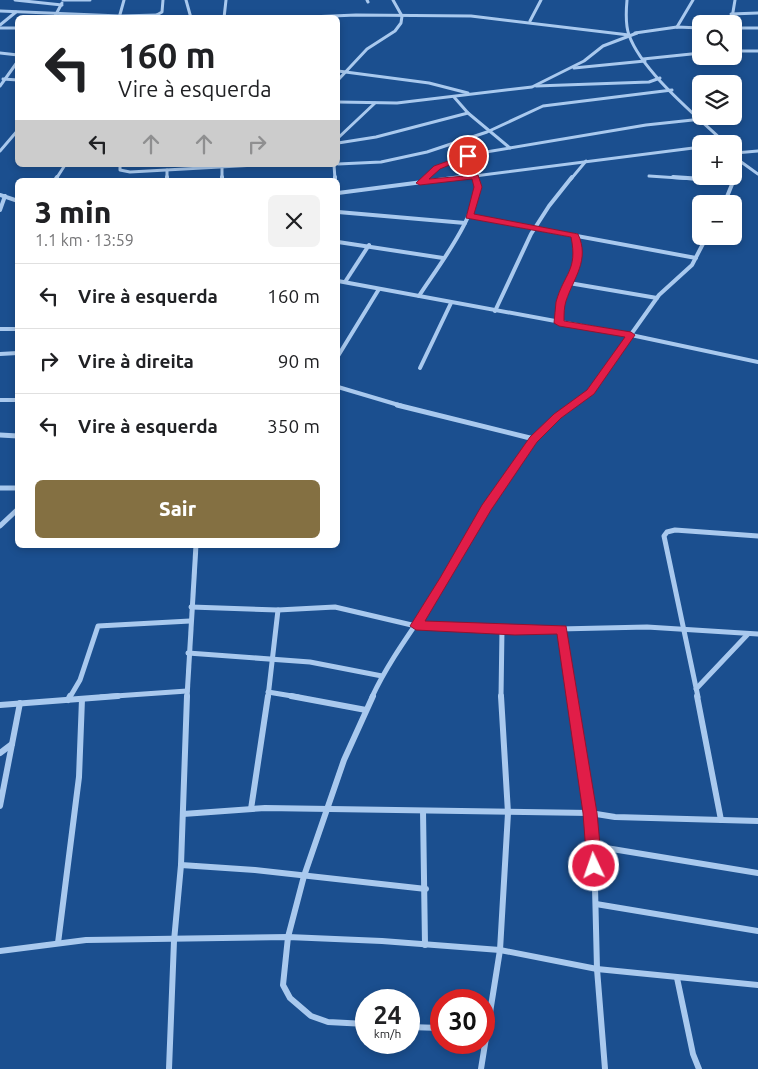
<!DOCTYPE html>
<html lang="pt">
<head>
<meta charset="utf-8">
<style>
  body { margin:0; font-family:Ubuntu,sans-serif; background:#f2f2f2; color:#202124; height:100vh; display:flex; flex-direction:column; font-size:19px; white-space:nowrap }
  * { box-sizing:border-box; margin:0 }
  p { font-size:16px; color:#757577 }
  .icon { flex:none; width:28px; height:28px; fill:none; stroke:currentColor; stroke-width:2; stroke-linecap:round; stroke-linejoin:round }
  .map { position:relative; flex:1; overflow:hidden }
  .drawer { position:absolute; left:15px; top:178px; width:325px; height:370px; display:flex; flex-direction:column; background:#fff; border-radius:8px; box-shadow:0 2px 8px #0003 }
  .drawer>* { flex:none }
  .banner { position:absolute; left:15px; top:15px; width:325px; height:152px; border-radius:8px; box-shadow:0 2px 8px #0003; background:#fff; color:#202124; overflow:hidden }
  .buttons { position:absolute; left:692px; top:15px; display:grid; gap:10px }
  .buttons a { display:grid; place-items:center; width:50px; height:50px; border-radius:8px; background:#fff; box-shadow:0 2px 8px #0003; font-size:25px }
  .speed { position:absolute; left:355px; top:989px; display:flex; gap:10px; font-size:25px; font-weight:700; text-align:center }
  .speed>* { display:grid; place-content:center; width:65px; height:65px; border-radius:50%; background:#fff; box-shadow:0 2px 8px #0003; line-height:1 }
  .speed small { font-size:12px; font-weight:400 }
  .speed .limit { border:8px solid #d22; background:#fff; color:#111 }
  .pin { position:absolute; display:grid; place-items:center; width:42px; height:42px; color:#fff; margin:-21px; border:2px solid #fff; border-radius:50%; box-shadow:0 1px 5px #0007 }
  .me { position:absolute; width:55px; margin:-28px; rotate:357deg; stroke-linejoin:round; filter:drop-shadow(0 0 4px #0008) }
  .turn { display:flex; align-items:center; gap:18px; height:105px; padding:0 20px; font-size:22px }
  .turn .icon { width:65px; height:65px; stroke-width:2.5 }
  .turn b { display:block; font-size:35px; line-height:42px }
  .lanes { display:flex; align-items:center; height:48px; padding:0 20px; background:#0003; justify-content:center; gap:25px; direction:ltr }
  .lanes .off { opacity:.35 }
  .round { display:grid; place-items:center; flex:none; width:52px; height:52px; border-radius:8px; background:#f2f2f2 }
  .summary { display:flex; align-items:center; justify-content:space-between; height:85px; padding:0 20px }
  h1 { font-size:30px; font-weight:800; line-height:38px }
  .button { display:flex; gap:10px; margin-top:auto; padding:10px 20px }
  .button a { flex:1; height:58px; border-radius:8px; background:#847042; color:#fff; font-size:20px; font-weight:800; line-height:58px; text-align:center }
  ul { padding:0; list-style:none }
  li { display:flex; align-items:center; gap:15px; height:65px; padding:0 20px; border-top:1px solid #e0e0e0 }
  li div { flex:1 }
  li b { display:block; font-size:19px }
  li em { font-style:normal }
  .map>svg:first-child { display:block }
  .lines { fill:none; stroke-linecap:round; stroke-linejoin:round }
  .minor-far3 { stroke:#a9c9ee; stroke-width:3 }
  .minor-far2 { stroke:#a9c9ee; stroke-width:4 }
  .minor-far1 { stroke:#a9c9ee; stroke-width:5 }
  .minor { stroke:#a9c9ee; stroke-width:6 }
  .route { fill:#e11d48; stroke:#92132f }
</style>
</head>
<body>
<div class="map">
<svg width="758" height="1069" viewBox="0 0 758 1069">
  <rect width="100%" height="100%" fill="#1b4f8f"/>
  <g class="lines">
    <g class="minor-far3">
      <path d="M15 0 62 5"/>
      <path d="M63 0H90"/>
      <path d="M186 0 191 18"/>
      <path d="M367 0 368 2"/>
      <path d="M627 0C626 11 625 24 629 35 642 72 697 116 726 144"/>
      <path d="M0 11 120 16 158 15"/>
      <path d="M731 14 758 13"/>
      <path d="M155 16 162 12 163 0"/>
      <path d="M54 18 62 3"/>
      <path d="M119 18 124 0"/>
      <path d="M224 18 226 0"/>
      <path d="M286 18 356 15 471 16 629 35"/>
      <path d="M530 21 541 0"/>
      <path d="M731 24 735 0"/>
      <path d="M0 25 16 12"/>
      <path d="M677 27 693 0"/>
      <path d="M0 28H18"/>
      <path d="M734 28H758"/>
      <path d="M635 33 677 27 701 28"/>
      <path d="M734 51H758"/>
      <path d="M0 53 18 55"/>
      <path d="M643 59 701 53"/>
      <path d="M574 68 645 61"/>
      <path d="M338 71 429 83 468 93"/>
      <path d="M3 79 18 80"/>
      <path d="M338 80 367 49 395 31 401 23 402 16 393 0"/>
      <path d="M0 86 18 61"/>
      <path d="M536 86 649 82 660 78"/>
      <path d="M454 97 468 113 510 148"/>
      <path d="M338 102 397 103 532 87 584 61 603 46 637 33"/>
      <path d="M338 138 375 103"/>
      <path d="M338 143 376 137 468 113"/>
      <path d="M0 151 18 130"/>
      <path d="M734 152 737 164 734 179"/>
      <path d="M735 153 758 151"/>
      <path d="M737 159 758 174"/>
      <path d="M338 164 381 162 427 152 487 132 543 106 672 90"/>
      <path d="M120 165V170L130 172 256 165"/>
      <path d="M222 165V179"/>
      <path d="M334 165 335 179"/>
      <path d="M167 170V179"/>
      <path d="M475 176 476 179"/>
      <path d="M649 176 694 179"/>
      <path d="M56 179 65 165"/>
      <path d="M425 179 437 167 480 153 646 125 702 119"/>
      <path d="M451 179 701 147"/>
      <path d="M571 179 586 161"/>
    </g>
    <g class="minor-far2">
      <path d="M167 177V180"/>
      <path d="M222 177V180"/>
      <path d="M335 177V180"/>
      <path d="M673 177 732 181"/>
      <path d="M55 180 57 177"/>
      <path d="M421 182 426 177"/>
      <path d="M338 193 461 177"/>
      <path d="M0 195 18 201"/>
      <path d="M724 204 735 177"/>
      <path d="M0 210 5 196"/>
      <path d="M338 212 465 223"/>
      <path d="M469 216 696 258"/>
      <path d="M338 242 443 258"/>
      <path d="M338 281 631 335 758 362"/>
      <path d="M345 282 369 245"/>
      <path d="M569 283 657 298"/>
      <path d="M419 296C436 269 484 209 475 177"/>
      <path d="M495 311 531 234 549 206 572 177"/>
      <path d="M559 323 562 304 578 263 575 235"/>
      <path d="M0 329H18"/>
      <path d="M0 354 18 353"/>
      <path d="M338 356 379 289"/>
      <path d="M420 368 451 303"/>
      <path d="M338 387 402 406"/>
      <path d="M0 400H18"/>
      <path d="M571 406 590 392 659 295 692 265 707 236"/>
    </g>
    <g class="minor-far1">
      <path d="M397 405 534 439"/>
      <path d="M0 435 18 436"/>
      <path d="M0 488H18"/>
      <path d="M0 526 18 509"/>
      <path d="M191 607 278 610 335 607 416 626 515 630 647 627 758 634"/>
      <path d="M562 629 572 697"/>
      <path d="M188 653 310 662 382 676"/>
      <path d="M696 689 748 634"/>
      <path d="M268 692 298 697"/>
      <path d="M70 697 80 680 98 626 190 621"/>
      <path d="M101 697 187 691"/>
      <path d="M187 697 196 545"/>
      <path d="M268 697 278 610"/>
      <path d="M372 697C391 656 420 620 444 582 483 520 512 450 573 405"/>
      <path d="M501 697 502 629"/>
      <path d="M698 697 664 536 667 532 675 530 758 536"/>
    </g>
    <g class="minor">
      <path d="M291 696 366 710"/>
      <path d="M572 696 594 846 597 969 605 1069"/>
      <path d="M697 696 721 820"/>
      <path d="M68 700 70 696"/>
      <path d="M0 705 118 696"/>
      <path d="M0 753 12 744"/>
      <path d="M0 806 20 703"/>
      <path d="M251 809 268 696"/>
      <path d="M423 811 425 945"/>
      <path d="M183 814 265 808 590 813 615 817 758 821"/>
      <path d="M594 846 758 873"/>
      <path d="M181 865 255 870 426 889"/>
      <path d="M596 904 758 931"/>
      <path d="M58 943 79 777 82 699"/>
      <path d="M0 951 86 940 288 937 382 941 500 950 597 969 758 985"/>
      <path d="M677 978 693 1054 699 1069"/>
      <path d="M366 1024 328 1022 311 1016 290 998 283 985 288 937 304 876 344 760 373 696"/>
      <path d="M409 1027 441 1028"/>
      <path d="M169 1069 174 941 181 865 187 696"/>
      <path d="M481 1069 500 950 508 813 501 696"/>
    </g>
  </g>
  <path class="route" d="M465 155 471 156 440 169 429 179 478 175 482 187 474 214 578 234C590 260 574 277 566 301 564 307 564 314 564 321L631 332 635 335 594 394 561 418 537 442 491 510 425 621 566 626 597 813 602 866 600 870 594 872 589 870 587 866 583 813 557 634 515 635 416 630 410 626 440 578 482 505 530 437 554 414 587 390 625 337 559 326 554 323C555 316 555 309 556 302 564 273 578 271 571 237L466 218 474 187 472 179 420 185 416 183 434 166Z"/>
</svg>
<div class="buttons">
<a><svg class="icon" aria-label="search" viewBox="0 0 24 24"><circle cx="10" cy="10" r="6"/><path d="M15 15l6 6"/></svg></a>
<a><svg class="icon" aria-label="layers" viewBox="0 0 24 24"><path d="M12 4l9 5-9 5-9-5zM3 14l9 5 9-5"/></svg></a>
<a>+</a>
<a>−</a>
</div>
<div class="speed"><div>24<small>km/h</small></div><div class="limit">30</div></div>
<div class="pin" style="left:468px;top:156px;background:#d93025"><svg class="icon" aria-label="arrive" viewBox="0 0 24 24"><path d="M6 21V4h12l-3 4 3 4H6"/></svg></div>
<svg class="me" style="left:594px;top:866px" viewBox="-20 -20 40 40"><circle r="17" fill="#e11d48" stroke="#fff" stroke-width="3"/><path d="M0-11L8 9 0 5-8 9z" fill="#fff"/></svg>
<div class="banner">
<div class="turn"><svg class="icon" aria-label="left" viewBox="0 0 24 24"><path d="M17 20v-9H6M10 6l-5 5 5 5"/></svg><div><b>160 m</b>Vire à esquerda</div></div>
<div class="lanes"><svg class="icon" aria-label="left" viewBox="0 0 24 24"><path d="M17 20v-9H6M10 6l-5 5 5 5"/></svg><svg class="icon off" aria-label="ahead" viewBox="0 0 24 24"><path d="M12 20V5M6 11l6-6 6 6"/></svg><svg class="icon off" aria-label="ahead" viewBox="0 0 24 24"><path d="M12 20V5M6 11l6-6 6 6"/></svg><svg class="icon off" aria-label="right" viewBox="0 0 24 24"><path d="M7 20v-9h11M14 6l5 5-5 5"/></svg></div>
</div>
<section class="drawer">
<div class="summary"><div><h1>3 min</h1><p>1.1 km · 13:59</p></div><a class="round"><svg class="icon" aria-label="close" viewBox="0 0 24 24"><path d="M6 6l12 12M18 6L6 18"/></svg></a></div>
<ul>
<li><svg class="icon" aria-label="left" viewBox="0 0 24 24"><path d="M17 20v-9H6M10 6l-5 5 5 5"/></svg><div><b>Vire à esquerda</b></div><em>160 m</em></li>
<li><svg class="icon" aria-label="right" viewBox="0 0 24 24"><path d="M7 20v-9h11M14 6l5 5-5 5"/></svg><div><b>Vire à direita</b></div><em>90 m</em></li>
<li><svg class="icon" aria-label="left" viewBox="0 0 24 24"><path d="M17 20v-9H6M10 6l-5 5 5 5"/></svg><div><b>Vire à esquerda</b></div><em>350 m</em></li>
</ul>
<div class="button"><a>Sair</a></div>
</section>
</div>
</body>
</html>
